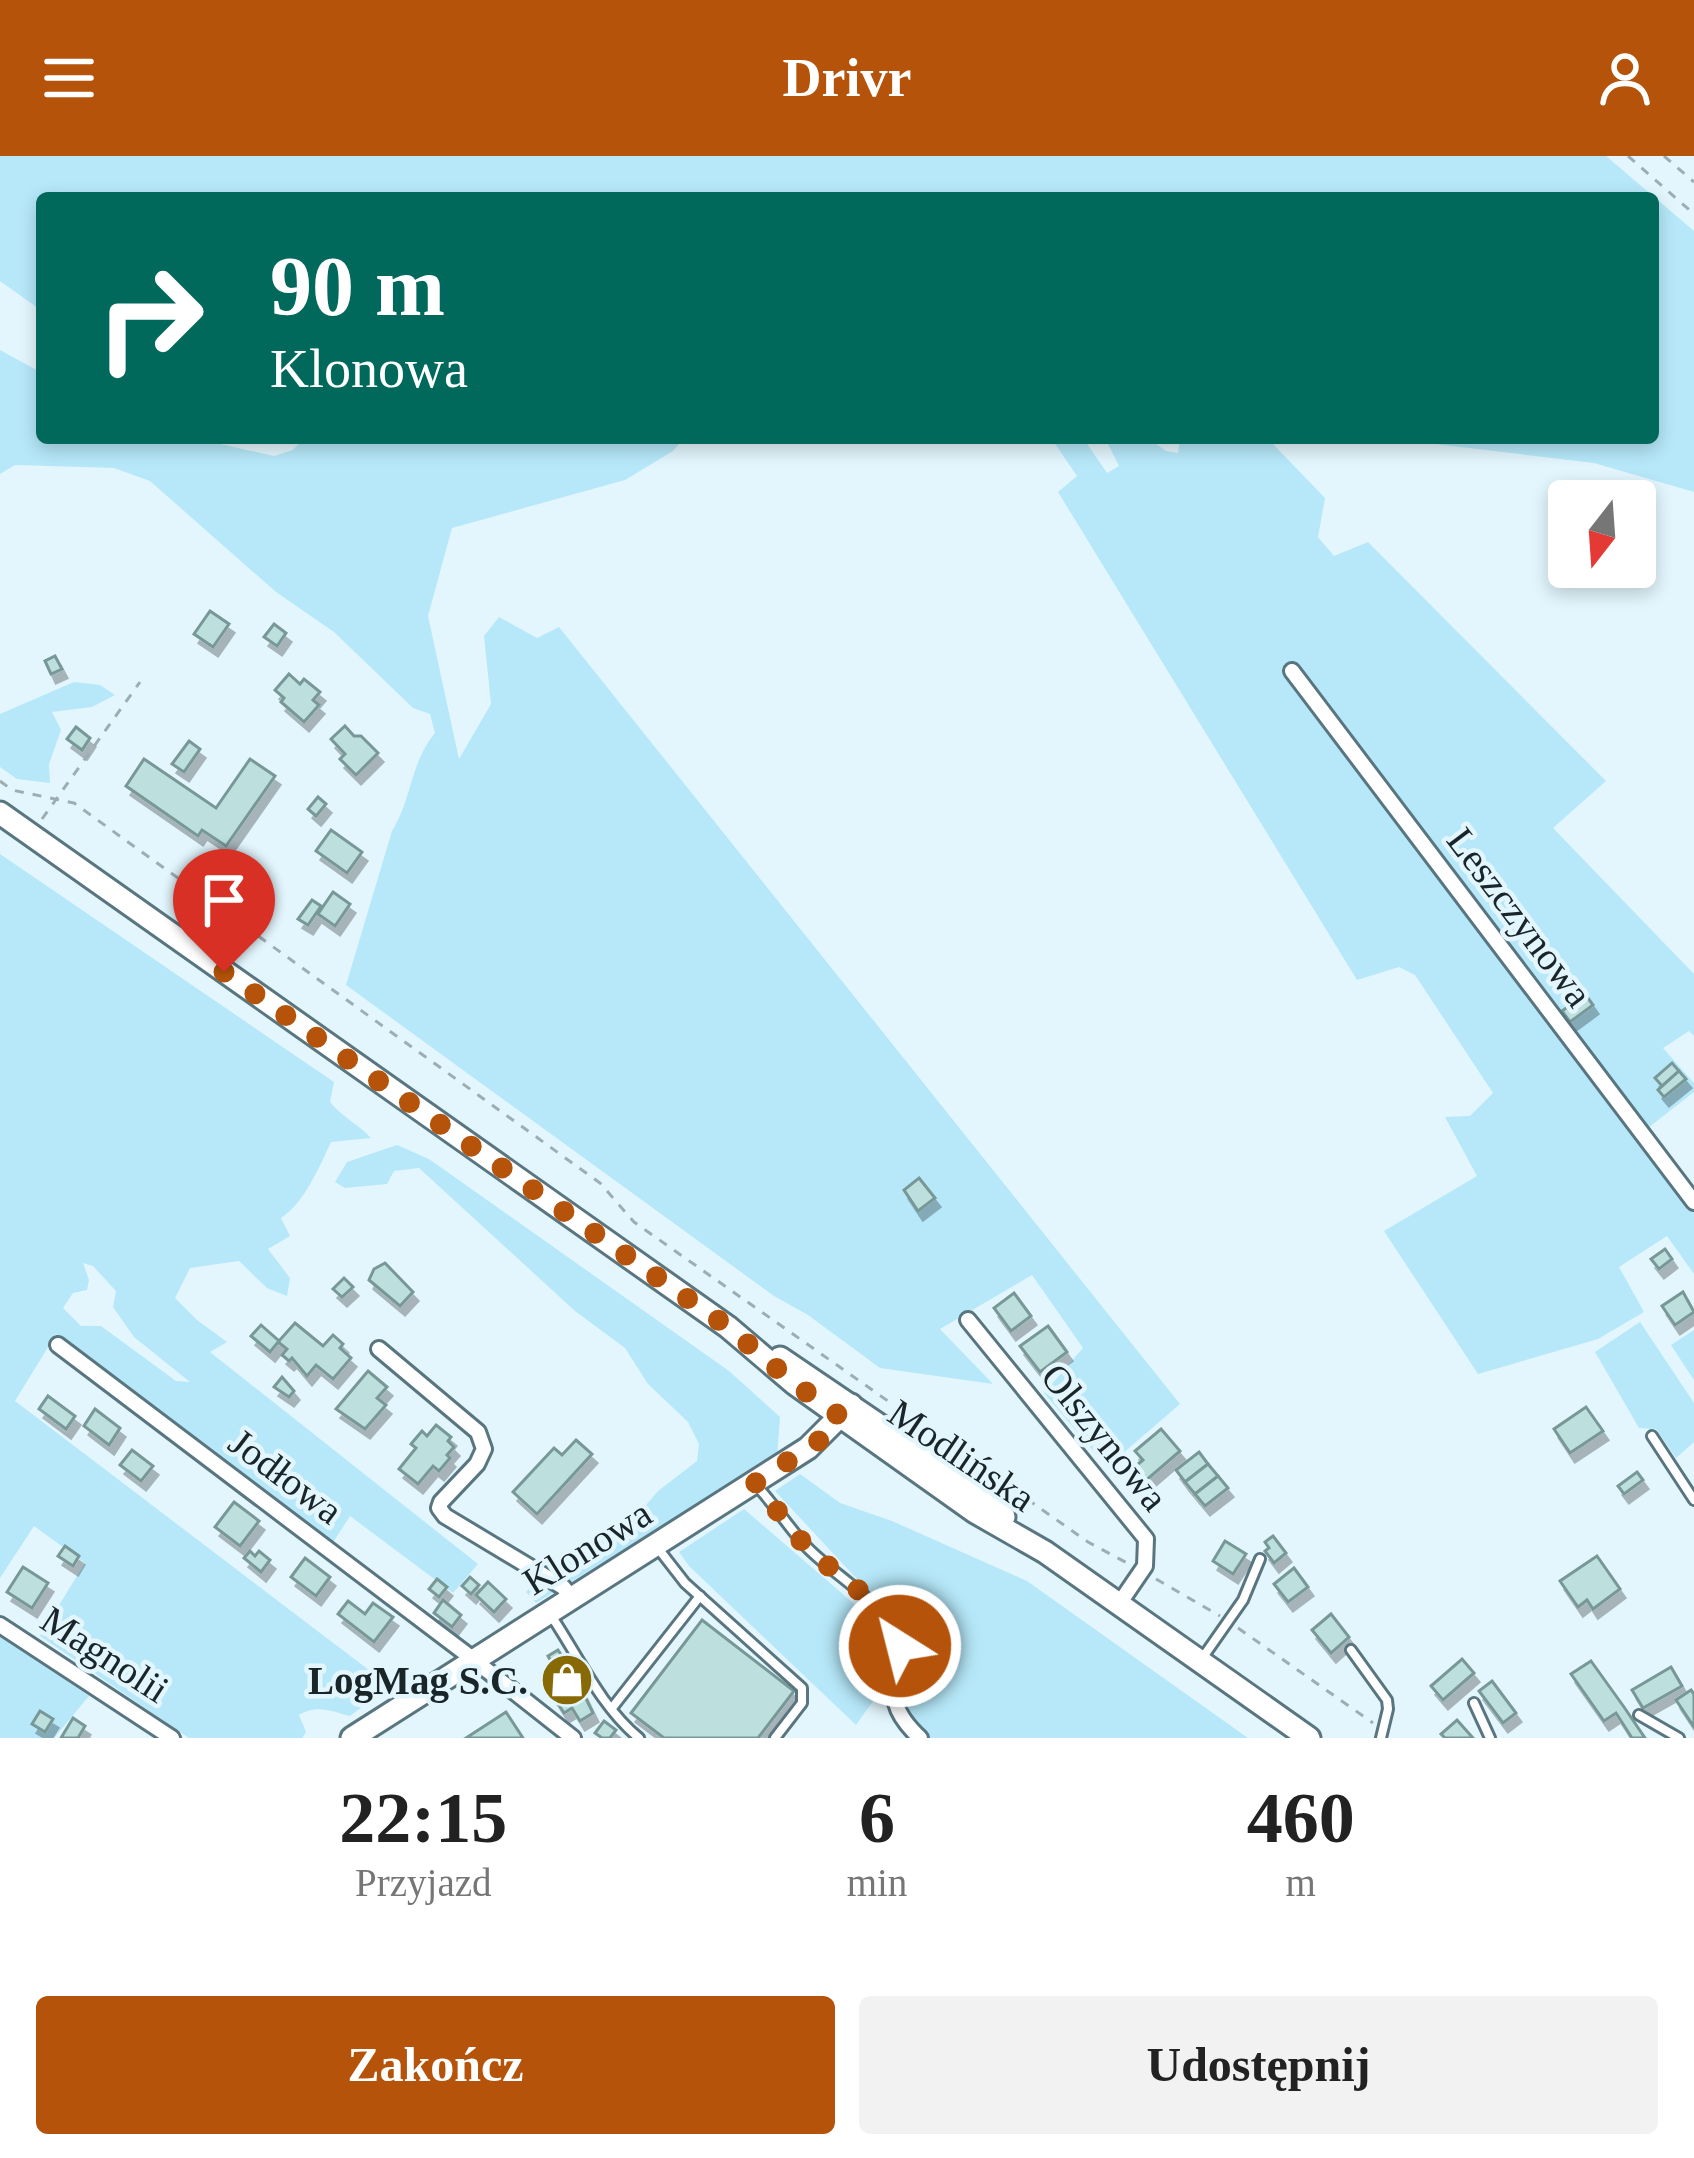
<!DOCTYPE html>
<html lang="pl">
<head>
<meta charset="utf-8">
<style>
  body { margin:0; font-family:"Times New Roman",serif; background:#f2f2f2; color:#222; height:100vh; display:flex; flex-direction:column; font-size:45px; white-space:nowrap }
  * { box-sizing:border-box; margin:0 }
  p { font-size:39px; color:#767676 }
  .icon { flex:none; width:66px; height:66px; fill:none; stroke:currentColor; stroke-width:2; stroke-linecap:round; stroke-linejoin:round }
  .map { position:relative; height:1582px; overflow:hidden }
  .sheet { display:flex; flex-direction:column; background:#fff; flex:1 }
  .sheet>* { flex:none }
  .hud { position:absolute; left:36px; top:36px; width:1623px; height:252px; border-radius:12px; box-shadow:0 6px 18px #0003; background:#00695c; color:#fff; overflow:hidden }
  .needle { width:78px; rotate:197deg }
  .controls { position:absolute; left:1548px; top:324px; display:grid; gap:24px }
  .controls a { display:grid; place-items:center; width:108px; height:108px; border-radius:12px; background:#fff; box-shadow:0 6px 18px #0003; font-size:60px }
  .pin { position:absolute; display:grid; place-items:center; width:102px; height:102px; color:#fff; margin:-123px -51px; border-radius:50% 50% 50% 0; rotate:-45deg; box-shadow:0 0 12px #0007 }
  .pin .icon { rotate:45deg }
  .me { position:absolute; width:132px; margin:-66px; rotate:324deg; stroke-linejoin:round; filter:drop-shadow(0 0 9px #0008) }
  .turn { display:flex; align-items:center; gap:42px; height:252px; padding:0 36px; font-size:54px }
  .turn .icon { width:156px; height:156px; stroke-width:2.5 }
  .turn b { display:block; font-size:84px; line-height:102px }
  .eta { display:flex; justify-content:space-evenly; align-items:center; height:204px; text-align:center }
  .eta b { font-size:72px; font-weight:800; line-height:84px }
  .primary-button { display:flex; gap:24px; margin-top:auto; padding:24px 36px }
  .primary-button a { flex:1; height:138px; border-radius:12px; background:#b45309; color:#fff; font-size:48px; font-weight:800; line-height:138px; text-align:center }
  .primary-button a+a { background:#f2f2f2; color:#222 }
  header { display:flex; justify-content:space-between; align-items:center; height:156px; padding:0 36px; background:#b45309; color:#fff; font-size:54px; font-weight:800 }
  .map>svg:first-child { display:block }
  .green { fill:#b6e8f9; fill-rule:evenodd }
  .building { fill:#bde0df; stroke:#779897; stroke-width:3; filter:url(#shadow) }
  .lines { fill:none; stroke-linecap:round; stroke-linejoin:round }
  .lane-casing { stroke:#597680; stroke-width:14 }
  .street-casing { stroke:#597680; stroke-width:20 }
  .secondary-casing { stroke:#597680; stroke-width:27 }
  .path { stroke:#9dadb3; stroke-width:3; stroke-dasharray:9 9; stroke-linecap:butt }
  .lane { stroke:#fff; stroke-width:8 }
  .street { stroke:#fff; stroke-width:14 }
  .secondary { stroke:#fff; stroke-width:21 }
  .route { stroke:#b45309; stroke-width:21; stroke-dasharray:0 37.8 }
  .labels { text-anchor:middle; dominant-baseline:central; stroke-width:9; stroke-linejoin:round; paint-order:stroke }
  .street-label { font-size:39px; fill:#192529; stroke:#e3f6fd }
  .poi-label { font-size:39px; font-weight:bold; fill:#192529; stroke:#e3f6fd; text-anchor:end }
</style>
</head>
<body>
<header><svg class="icon" aria-label="menu" viewBox="0 0 24 24"><path d="M4 6h16M4 12h16M4 18h16"/></svg>Drivr<svg class="icon" aria-label="person" viewBox="0 0 24 24"><circle cx="12" cy="8" r="4"/><path d="M4 21q1-7 8-7t8 7"/></svg></header>
<div class="map">
<svg width="1694" height="1582" viewBox="0 0 1694 1582">
  <defs>
    <filter id="shadow"><feDropShadow dx="5" dy="9" stdDeviation="0" flood-color="#0004"/></filter>
  </defs>
  <rect width="100%" height="100%" fill="#e3f6fd"/>
  <g class="green">
    <path d="M0 0H1606L1694 75V336L1594 307 1385 282H1653V42H42V155L0 125Z"/>
    <path d="M0 194 42 217V282H193L274 300 293 294 304 282H684L673 295 625 324 452 372 428 460 459 603 491 548 484 480 499 461 537 482 559 471 1180 1248 1107 1311 1044 1237 1083 1192 1032 1119 940 1173 993 1228 880 1212 808 1159 774 1140 346 829 392 675C412 643 410 607 435 577L430 558 413 552 334 476 276 436 150 325 114 312 15 309 0 318Z"/>
    <path d="M1051 282H1083L1107 317 1119 310 1105 282H1148L1166 295 1178 297 1180 282H1267L1325 342 1318 381 1334 400 1368 386 1606 625 1553 672 1694 818V880L1689 875 1663 892 1694 927V936L1644 975 1694 1044V1118L1667 1080 1619 1111 1644 1156 1598 1183 1478 1218 1384 1075 1477 1020 1445 961 1470 960 1493 937 1415 819 1399 811 1357 824 1058 336 1077 320Z"/>
    <path d="M74 526 100 529 115 539 92 551 52 556 61 574 49 608 50 627 17 623 0 611V558Z"/>
    <path d="M0 698 334 926 330 946C342 961 358 968 371 982L331 986C319 1012 304 1047 281 1062L290 1080 268 1093 290 1122 287 1140 267 1132 239 1105 190 1112 175 1142 197 1164 227 1186 210 1196 478 1408 453 1437 350 1360 332 1388 56 1178 15 1245 390 1530 350 1560C331 1555 317 1548 299 1559L306 1576 302 1582H189L40 1480 85 1407 34 1370 0 1422ZM83 1107 93 1110 116 1135 113 1151 134 1181 190 1226 176 1225 101 1170H81L63 1152 73 1137 87 1134 89 1124Z"/>
    <path d="M397 989 429 1003 729 1215 780 1261 777 1301 536 1447 526 1436 556 1406 628 1370 658 1335 697 1305 699 1288 688 1266 648 1228 625 1192 575 1155 419 1012 394 1015 387 1028 345 1032 335 1026 347 1006Z"/>
    <path d="M1640 1166 1694 1247V1286L1676 1302 1656 1273 1639 1272 1595 1196Z"/>
    <path d="M1694 1174V1224L1671 1189Z"/>
    <path d="M800 1318 840 1347 892 1365 1027 1425 1248 1582H923L876 1541 856 1569 689 1410 679 1396 744 1353 859 1452 898 1467 775 1335Z"/>
    <path d="M0 1480 89 1540 54 1582H0Z"/>
  </g>
  <g class="building">
    <path d="M210 455 229 468 213 491 194 478Z"/>
    <path d="M274 468 286 477 277 490 264 481Z"/>
    <path d="M55 500 62 513 51 518 45 505Z"/>
    <path d="M289 518 300 528 304 523 320 536 313 544 319 549 304 566 281 546 284 542 275 534Z"/>
    <path d="M345 570 354 580H361L378 597 356 619 340 603 345 598 331 583Z"/>
    <path d="M76 571 90 582 82 594 67 583Z"/>
    <path d="M189 585 200 593 184 616 172 608Z"/>
    <path d="M144 603 216 652 250 603 275 620 226 690 202 674 198 680 126 630Z"/>
    <path d="M318 641 326 648 316 660 308 653Z"/>
    <path d="M331 674 362 696 347 717 316 695Z"/>
    <path d="M333 736 350 748 335 770 318 758Z"/>
    <path d="M312 744 321 750 308 769 298 763Z"/>
    <path d="M1585 838 1593 849 1570 866 1562 855Z"/>
    <path d="M1672 907 1679 915 1662 930 1655 922Z"/>
    <path d="M1679 915 1686 923 1664 941 1658 934Z"/>
    <path d="M919 1022 935 1042 918 1055 904 1034Z"/>
    <path d="M1665 1093 1672 1103 1659 1113 1651 1103Z"/>
    <path d="M385 1107 413 1136 400 1150 369 1124 374 1113Z"/>
    <path d="M344 1122 353 1131 342 1141 333 1133Z"/>
    <path d="M1683 1136 1694 1156 1675 1169 1662 1150Z"/>
    <path d="M1014 1137 1031 1160 1011 1175 994 1152Z"/>
    <path d="M295 1167 323 1190 333 1179 343 1188 340 1192 351 1202 333 1223 316 1209 307 1220 292 1202 289 1205 282 1199 287 1193 278 1186Z"/>
    <path d="M261 1169 279 1185 270 1196 251 1180Z"/>
    <path d="M1048 1170 1067 1196 1040 1216 1020 1190Z"/>
    <path d="M368 1215 387 1231 377 1242 386 1249 365 1273 336 1253Z"/>
    <path d="M282 1221 294 1235 289 1241 274 1231Z"/>
    <path d="M48 1240 75 1260 66 1273 39 1253Z"/>
    <path d="M1586 1251 1603 1275 1570 1297 1554 1273Z"/>
    <path d="M95 1253 120 1272 109 1289 84 1270Z"/>
    <path d="M436 1269 451 1281 448 1285 454 1291 447 1299 450 1302 439 1315 433 1310 418 1328 399 1313 416 1292 411 1288 422 1275 427 1280Z"/>
    <path d="M1161 1273 1180 1295 1143 1327 1131 1314 1143 1304 1135 1295Z"/>
    <path d="M576 1284 592 1298 537 1358 513 1336 554 1292 562 1299Z"/>
    <path d="M132 1294 153 1310 141 1325 120 1309Z"/>
    <path d="M1199 1296 1208 1308 1185 1326 1176 1314Z"/>
    <path d="M1208 1308 1218 1320 1195 1338 1185 1326Z"/>
    <path d="M1637 1316 1643 1324 1624 1338 1618 1330Z"/>
    <path d="M1218 1320 1228 1332 1205 1350 1195 1338Z"/>
    <path d="M234 1346 259 1365 240 1390 215 1371Z"/>
    <path d="M1273 1380 1286 1397 1274 1407 1265 1395 1269 1392 1265 1386Z"/>
    <path d="M1225 1385 1246 1398 1233 1418 1213 1405Z"/>
    <path d="M65 1390 79 1400 73 1410 58 1400Z"/>
    <path d="M250 1395 255 1400 259 1395 270 1404 261 1416 244 1402Z"/>
    <path d="M1597 1400 1620 1433 1593 1453 1587 1444 1578 1451 1560 1425Z"/>
    <path d="M305 1402 330 1421 316 1440 291 1421Z"/>
    <path d="M23 1411 48 1427 32 1452 7 1436Z"/>
    <path d="M1294 1412 1308 1431 1288 1446 1274 1428Z"/>
    <path d="M470 1421 479 1429 471 1438 462 1430Z"/>
    <path d="M437 1423 447 1431 439 1441 429 1433Z"/>
    <path d="M488 1426 506 1443 494 1456 476 1439Z"/>
    <path d="M443 1444 461 1459 452 1471 434 1457Z"/>
    <path d="M348 1445 365 1458 373 1447 393 1461 374 1486 338 1458Z"/>
    <path d="M1331 1458 1349 1481 1331 1497 1312 1474Z"/>
    <path d="M702 1464 794 1535 758 1582H664L631 1557Z"/>
    <path d="M558 1494 566 1506 555 1512 548 1500Z"/>
    <path d="M1462 1503 1474 1517 1443 1544 1431 1530Z"/>
    <path d="M1591 1505 1624 1551 1645 1582H1632L1616 1557 1604 1565 1571 1518Z"/>
    <path d="M1671 1511 1682 1530 1643 1552 1632 1534Z"/>
    <path d="M569 1512 573 1518 570 1520 574 1526 577 1524 593 1557 580 1565 572 1552 564 1557 545 1527Z"/>
    <path d="M1492 1525 1516 1557 1503 1567 1479 1535Z"/>
    <path d="M1691 1534 1694 1538V1571L1676 1544Z"/>
    <path d="M40 1555 53 1563 45 1576 32 1568Z"/>
    <path d="M506 1556 523 1582H466Z"/>
    <path d="M73 1562 85 1570 78 1582H61Z"/>
    <path d="M1457 1564 1473 1582H1445L1441 1578Z"/>
    <path d="M604 1565 616 1574 610 1582H602L595 1577Z"/>
  </g>
  <g class="lines">
    <g class="lane-casing">
      <g id="lane">
        <path d="M1652 1280 1694 1344"/>
        <path d="M756 1329C773 1347 787 1369 804 1388 830 1418 893 1450 900 1490"/>
        <path d="M657 1391 685 1427 802 1532V1547L775 1582"/>
        <path d="M550 1458C578 1499 600 1550 639 1582"/>
        <path d="M1351 1494 1387 1544 1388 1553 1381 1582"/>
        <path d="M1201 1504 1243 1444 1260 1403"/>
        <path d="M1474 1547 1490 1582"/>
        <path d="M612 1552 700 1440"/>
        <path d="M1639 1559 1679 1582"/>
      </g>
    </g>
    <g class="street-casing">
      <g id="street">
        <path d="M1292 515 1694 1046"/>
        <path d="M968 1164 1146 1383 1145 1410 1119 1448"/>
        <path d="M58 1189 465 1497 573 1582"/>
        <path d="M379 1193 478 1276 484 1293 477 1308 441 1346 439 1352 445 1360 563 1431 572 1442"/>
        <path d="M0 1469 172 1582"/>
        <path d="M900 1491C896 1535 884 1548 920 1582"/>
      </g>
    </g>
    <g class="secondary-casing">
      <g id="secondary">
        <path d="M0 657 728 1171 795 1228 975 1356 1045 1396 1309 1582"/>
        <path d="M780 1202 898 1282 1004 1361"/>
        <path d="M352 1582 808 1292 851 1249"/>
      </g>
    </g>
    <g class="path">
      <path d="M1628 0 1694 58"/>
      <path d="M1664 0 1694 26"/>
      <path d="M0 625 12 634 74 647 600 1027 634 1066 1088 1386 1127 1407"/>
      <path d="M42 663 140 526"/>
      <path d="M1156 1423 1220 1460"/>
      <path d="M1238 1472 1373 1567"/>
    </g>
    <use href="#lane" class="lane"/>
    <use href="#street" class="street"/>
    <use href="#secondary" class="secondary"/>
  </g>
  <g class="lines">
    <path class="route" d="M224 816 728 1171 795 1228 841 1261 820 1284 754 1328C775 1348 789 1374 810 1394 836 1420 895 1453 900 1490"/>
  </g>
  <defs>
    <g id="shop-disc" transform="scale(2.7)"><circle r="9.5" fill="#876a06" stroke="#e3f6fd"/><path d="M-5-2.5h2.3a2.7 3.5 0 0 1 5.4 0H5L5.5 6h-11ZM-1.5-2.5h3a1.5 2.3 0 0 0-3 0Z" fill="#fff"/></g>
  </defs>
  <g fill-rule="evenodd">
    <use href="#shop-disc" x="567" y="1524"/>
  </g>
  <g class="labels">
    <g class="street-label">
      <text transform="translate(1520 761) rotate(53)">Leszczynowa</text>
      <text transform="translate(1105 1281) rotate(51)">Olszynowa</text>
      <text transform="translate(962 1299) rotate(34)">Modlińska</text>
      <text transform="translate(286 1320) rotate(37)">Jodłowa</text>
      <text transform="translate(587 1391) rotate(-32)">Klonowa</text>
      <text transform="translate(105 1498) rotate(33)">Magnolii</text>
    </g>
    <g class="poi-label">
      <text x="528" y="1524">LogMag S.C.</text>
    </g>
  </g>
</svg>
<div class="controls">
<a><svg class="needle" viewBox="-14 -14 28 28"><path d="M0-13l5 13h-10z" fill="#e53935"/><path d="M0 13l5-13h-10z" fill="#767676"/></svg></a>
</div>
<div class="pin" style="left:224px;top:816px;background:#d93025"><svg class="icon" aria-label="arrive" viewBox="0 0 24 24"><path d="M6 21V4h12l-3 4 3 4H6"/></svg></div>
<svg class="me" style="left:900px;top:1490px" viewBox="-20 -20 40 40"><circle r="17" fill="#b45309" stroke="#fff" stroke-width="3"/><path d="M0-11L8 9 0 5-8 9z" fill="#fff"/></svg>
<div class="hud">
<div class="turn"><svg class="icon" aria-label="right" viewBox="0 0 24 24"><path d="M7 20v-9h11M14 6l5 5-5 5"/></svg><div><b>90 m</b>Klonowa</div></div>
</div>
</div>
<section class="sheet">
<div class="eta">
<div><b>22:15</b><p>Przyjazd</p></div>
<div><b>6</b><p>min</p></div>
<div><b>460</b><p>m</p></div>
</div>
<div class="primary-button"><a>Zakończ</a><a>Udostępnij</a></div>
</section>
</body>
</html>
